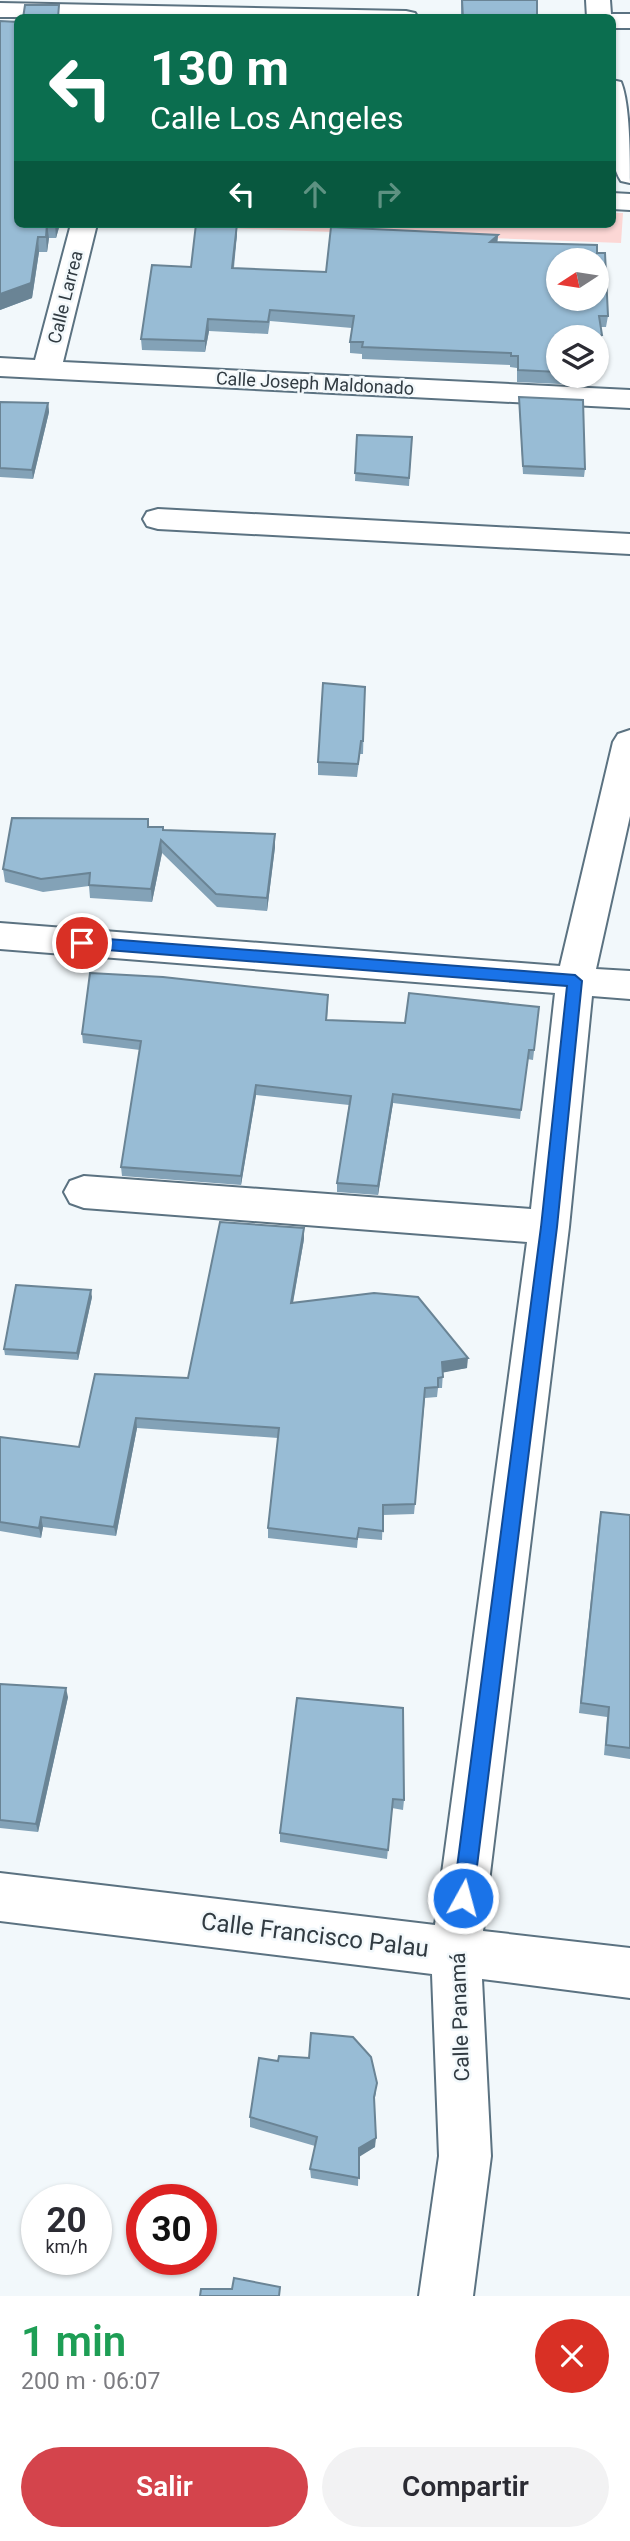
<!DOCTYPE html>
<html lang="es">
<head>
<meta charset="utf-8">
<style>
  body { margin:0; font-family:Roboto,sans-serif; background:#f2f2f3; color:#2b2b33; height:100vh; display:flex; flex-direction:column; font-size:26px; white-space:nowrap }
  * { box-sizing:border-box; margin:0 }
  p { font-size:23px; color:#7c7c81 }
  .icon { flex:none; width:38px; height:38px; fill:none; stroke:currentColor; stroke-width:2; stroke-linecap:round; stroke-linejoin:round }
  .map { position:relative; height:2296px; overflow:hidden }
  .side { display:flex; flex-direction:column; background:#fff; flex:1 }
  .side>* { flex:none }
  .hud { position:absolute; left:14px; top:14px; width:602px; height:214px; border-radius:10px; box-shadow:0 2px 5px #0004; background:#0b6e4f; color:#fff; overflow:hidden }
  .needle { width:46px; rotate:258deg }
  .fabs { position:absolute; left:546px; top:248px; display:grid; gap:14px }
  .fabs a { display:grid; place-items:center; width:63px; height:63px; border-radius:50%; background:#fff; box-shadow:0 2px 5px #0004; font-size:35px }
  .speed { position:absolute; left:21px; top:2184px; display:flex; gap:14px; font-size:35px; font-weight:700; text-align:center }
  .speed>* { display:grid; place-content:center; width:91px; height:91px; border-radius:50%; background:#fff; box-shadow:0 2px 5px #0004; line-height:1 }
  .speed small { font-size:18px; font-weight:400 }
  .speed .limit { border:10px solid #d22; background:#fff; color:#111 }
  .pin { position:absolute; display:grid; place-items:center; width:60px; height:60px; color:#fff; margin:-30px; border:4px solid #fff; border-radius:50%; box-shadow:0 2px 7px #0007 }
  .me { position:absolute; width:77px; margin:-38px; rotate:7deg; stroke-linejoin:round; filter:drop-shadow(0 0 5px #0008) }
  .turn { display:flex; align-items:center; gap:24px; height:147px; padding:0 21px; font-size:32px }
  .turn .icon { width:91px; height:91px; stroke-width:2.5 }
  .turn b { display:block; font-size:49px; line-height:60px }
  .lanes { display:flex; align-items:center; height:66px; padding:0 21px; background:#0003; justify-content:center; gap:35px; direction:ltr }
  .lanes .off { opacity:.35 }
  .round { display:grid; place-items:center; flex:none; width:74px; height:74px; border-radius:37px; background:#f2f2f3 }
  .summary { display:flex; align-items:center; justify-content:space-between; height:119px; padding:0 21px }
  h1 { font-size:42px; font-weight:600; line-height:52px; color:#1e9e55 }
  .button { display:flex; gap:14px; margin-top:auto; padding:14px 21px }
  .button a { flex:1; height:80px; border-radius:42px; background:#d4444c; color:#fff; font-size:28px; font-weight:600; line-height:80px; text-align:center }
  .button a+a { background:#f2f2f3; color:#2b2b33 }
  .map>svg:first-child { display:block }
  .green { fill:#fcd7d5 }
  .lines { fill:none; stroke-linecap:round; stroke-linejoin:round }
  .minor-casing { stroke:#5b7281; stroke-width:4 }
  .minor { fill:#fff; fill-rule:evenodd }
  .wall { fill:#83a2b7 }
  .shaded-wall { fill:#6a8495 }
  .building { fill:#98bcd5; stroke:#6a8495; stroke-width:2; fill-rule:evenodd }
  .route { fill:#1a73e8; stroke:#114b97; stroke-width:2 }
  .labels { text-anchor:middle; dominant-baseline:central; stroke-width:5; stroke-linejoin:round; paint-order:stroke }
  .far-street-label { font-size:18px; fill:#313b42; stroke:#f2f8fb }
  .street-label { font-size:21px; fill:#313b42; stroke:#f2f8fb }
  .near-street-label { font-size:24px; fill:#313b42; stroke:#f2f8fb }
</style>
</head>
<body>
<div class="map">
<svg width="630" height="2296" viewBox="0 0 630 2296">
  <rect width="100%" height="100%" fill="#f2f8fb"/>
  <path class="green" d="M613 213H623L621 243 121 224H612Z"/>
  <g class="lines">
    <g class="minor-casing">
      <g id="minor">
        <path d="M586 0H610L611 14H630V28H612V18H587Z"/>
        <path d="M0 3 406 11 415 13 418 18 0 17Z"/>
        <path d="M612 80 621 82C630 104 630 156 630 183L621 181C606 159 612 106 612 80Z"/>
        <path d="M612 193 630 194V210L612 209Z"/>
        <path d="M71 224H97L63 362 630 390V408L0 376V358L35 360Z"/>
        <path d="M158 509 630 534V554L158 529 147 526 143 519 147 512Z"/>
        <path d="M630 730V816L596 969 630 971V999L592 996 569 1227 483 1931 630 1948V1998L482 1979 491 2156 473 2296H419L439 2156 432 1974 0 1921V1873L435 1925 527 1242 84 1208 70 1203 64 1192 70 1181 84 1176 531 1209 555 993 0 949V923L560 966 613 742 618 734Z"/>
      </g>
    </g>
    <use href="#minor" class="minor"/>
  </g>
  <g class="wall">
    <rect x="461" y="0" width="76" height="18"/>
    <path d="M0 21 18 224H60L56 238H49L47 252H39L32 298 0 310Z"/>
    <path d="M237 224V234L234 268 326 272 498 235 497 242 597 253 608 316 606 327H600L602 335 600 347 597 346V338H558V376H582L581 385 517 382V368L510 367V365L362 359V354L350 353V342L352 328 270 321 268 334 209 331 205 352 142 350 141 339 191 267Z"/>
    <path d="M519 397 585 469 584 477 523 474 519 405Z"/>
    <path d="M0 402 48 403 49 412 33 479 0 477Z"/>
    <path d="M357 435 412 437 409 486 355 481Z"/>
    <path d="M365 687 363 754H360L357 777 318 775V762Z"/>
    <path d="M149 827 275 847 267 911 217 907 162 853 152 902 90 898 89 886 43 892 5 882 3 869Z"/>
    <path d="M328 1005 327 1020 405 1023 539 1007 533 1060 527 1059 520 1119 393 1103 378 1195 337 1192V1183L349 1105 256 1095 241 1185 122 1176 121 1167 140 1050 83 1043 82 1034Z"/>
    <path d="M304 1239 293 1303 467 1368 443 1372 442 1388H438L437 1397 425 1398 414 1514 383 1515 382 1540 358 1538 357 1548 268 1538V1528L278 1438 137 1428 116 1536 43 1527 41 1538 0 1531V1437L79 1447 188 1378Z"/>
    <path d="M92 1297 78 1360 5 1355 4 1349Z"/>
    <path d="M601 1512 630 1515V1759L604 1755 607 1717 579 1713 599 1523Z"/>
    <path d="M0 1684 68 1697 38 1832 0 1828Z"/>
    <path d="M297 1698 404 1800 403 1810 392 1808 387 1859 280 1842V1833Z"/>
    <path d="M309 2058 376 2093 374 2102 375 2147 359 2156 358 2186 311 2178 310 2169 315 2146 250 2127V2117L278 2061Z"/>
  </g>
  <g class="shaded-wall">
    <path d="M47 224 49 238 47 252 46 237Z"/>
    <path d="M55 224H60L56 238Z"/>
    <path d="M237 224V234L232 280V268Z"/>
    <path d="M498 235 497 247 490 242Z"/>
    <path d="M38 237 39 252 32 298 0 310V294Z"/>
    <path d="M208 319 209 331 205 352V341Z"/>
    <path d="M48 403 49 412 33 479 32 470Z"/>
    <path d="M275 834V847L267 911V898Z"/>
    <path d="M161 840 162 853 152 902 151 889Z"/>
    <path d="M256 1085V1095L241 1185V1176Z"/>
    <path d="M393 1094V1103L378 1195V1186Z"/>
    <path d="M304 1228V1239L291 1313V1303Z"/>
    <path d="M91 1290 92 1297 78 1360 77 1353Z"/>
    <path d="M468 1358 467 1368 441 1373 442 1362Z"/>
    <path d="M136 1418 137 1428 116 1536 114 1527Z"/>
    <path d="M41 1517 43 1527 41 1538 39 1528Z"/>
    <path d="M66 1688 68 1697 38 1832 36 1824Z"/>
    <path d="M376 2138 375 2147 359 2157V2148Z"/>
  </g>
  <g class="building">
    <path d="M462 0H537V18H463Z"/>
    <path d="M25 5H59L58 18H23Z"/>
    <path d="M0 21 18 22V224H47L46 237H38L31 283 0 294Z"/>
    <path d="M196 224H237L232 268 326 272 331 227 498 235 490 242 597 245V253H605L608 316H599L602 335H593V338H558V372L518 370V356H511V353L362 347 363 342H350L354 316 270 310 268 322 208 319 205 341 141 339 152 265 191 267ZM558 261H597V299H558Z"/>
    <path d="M519 397 583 400 585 469 523 466Z"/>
    <path d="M0 402 48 403 32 470 0 468Z"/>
    <path d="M357 435 412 437 409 478 355 473Z"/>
    <path d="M323 683 365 687 363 741H361L358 764 318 762Z"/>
    <path d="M12 818 148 819V827H163V830L275 834 267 898 216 894 161 840 151 889 89 885 90 873 41 879 3 869Z"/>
    <path d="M90 973 163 977 328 995 326 1020 405 1023 409 993 539 1007 534 1050H529L521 1110 393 1094 378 1186 337 1183 351 1096 256 1085 241 1176 121 1167 141 1041 82 1034Z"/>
    <path d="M220 1222 304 1228 291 1303 374 1293 418 1297 468 1358 442 1362 443 1377 438 1378V1387L425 1388 415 1504 383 1505V1531L359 1528 357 1539 268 1528 279 1428 136 1418 114 1527 41 1517 39 1528 0 1522V1437L79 1447 95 1374 188 1378Z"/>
    <path d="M16 1285 91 1290 77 1353 4 1349Z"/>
    <path d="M601 1512 630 1515V1748L606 1745 609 1707 581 1703Z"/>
    <path d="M0 1684 66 1688 36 1824 0 1820Z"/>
    <path d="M297 1698 403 1708 404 1800 393 1799 388 1850 280 1833Z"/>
    <path d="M311 2033 353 2037 371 2057 377 2083 374 2097 376 2138 359 2148V2178L310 2169 317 2137 250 2117 259 2058 278 2061 279 2056 309 2058Z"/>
    <path d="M234 2278 280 2287 279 2296H200L201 2289H232Z"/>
  </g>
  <path class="route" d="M82 937 575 975 582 981 557 1227 473 1898 470 1905 463 1908 456 1905 453 1898 541 1227 567 986 82 948 75 943Z"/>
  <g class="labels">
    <g class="far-street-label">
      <text transform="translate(65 297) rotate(-76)">Calle Larrea</text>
      <text transform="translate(315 383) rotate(3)">Calle Joseph Maldonado</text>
    </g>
    <g class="street-label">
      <text transform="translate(460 2017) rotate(-92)">Calle Panamá</text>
    </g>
    <g class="near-street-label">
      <text transform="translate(315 1935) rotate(7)">Calle Francisco Palau</text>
    </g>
  </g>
</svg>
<div class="fabs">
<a><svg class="needle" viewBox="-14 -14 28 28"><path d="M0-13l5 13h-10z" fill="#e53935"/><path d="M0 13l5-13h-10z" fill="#7c7c81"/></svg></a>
<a><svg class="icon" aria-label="layers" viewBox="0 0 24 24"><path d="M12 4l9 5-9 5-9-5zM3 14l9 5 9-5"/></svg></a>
</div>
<div class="speed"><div>20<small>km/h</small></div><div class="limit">30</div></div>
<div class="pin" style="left:82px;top:943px;background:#d93025"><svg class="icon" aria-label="arrive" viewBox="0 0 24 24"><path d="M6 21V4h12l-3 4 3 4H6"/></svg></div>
<svg class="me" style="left:463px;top:1898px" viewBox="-20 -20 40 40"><circle r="17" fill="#1a73e8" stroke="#fff" stroke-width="3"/><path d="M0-11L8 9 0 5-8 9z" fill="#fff"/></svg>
<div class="hud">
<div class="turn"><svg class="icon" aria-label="left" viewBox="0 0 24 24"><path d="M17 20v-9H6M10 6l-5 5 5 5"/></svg><div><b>130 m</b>Calle Los Angeles</div></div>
<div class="lanes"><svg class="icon" aria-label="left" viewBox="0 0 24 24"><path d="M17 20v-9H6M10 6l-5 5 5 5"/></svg><svg class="icon off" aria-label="ahead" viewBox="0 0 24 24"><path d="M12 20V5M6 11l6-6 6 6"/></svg><svg class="icon off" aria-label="right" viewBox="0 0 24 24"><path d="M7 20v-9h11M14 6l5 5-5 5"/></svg></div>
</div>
</div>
<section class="side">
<div class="summary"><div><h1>1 min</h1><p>200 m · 06:07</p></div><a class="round" style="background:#d93025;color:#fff"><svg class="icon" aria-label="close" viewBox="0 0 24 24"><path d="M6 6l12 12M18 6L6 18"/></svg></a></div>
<div class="button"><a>Salir</a><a>Compartir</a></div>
</section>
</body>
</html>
